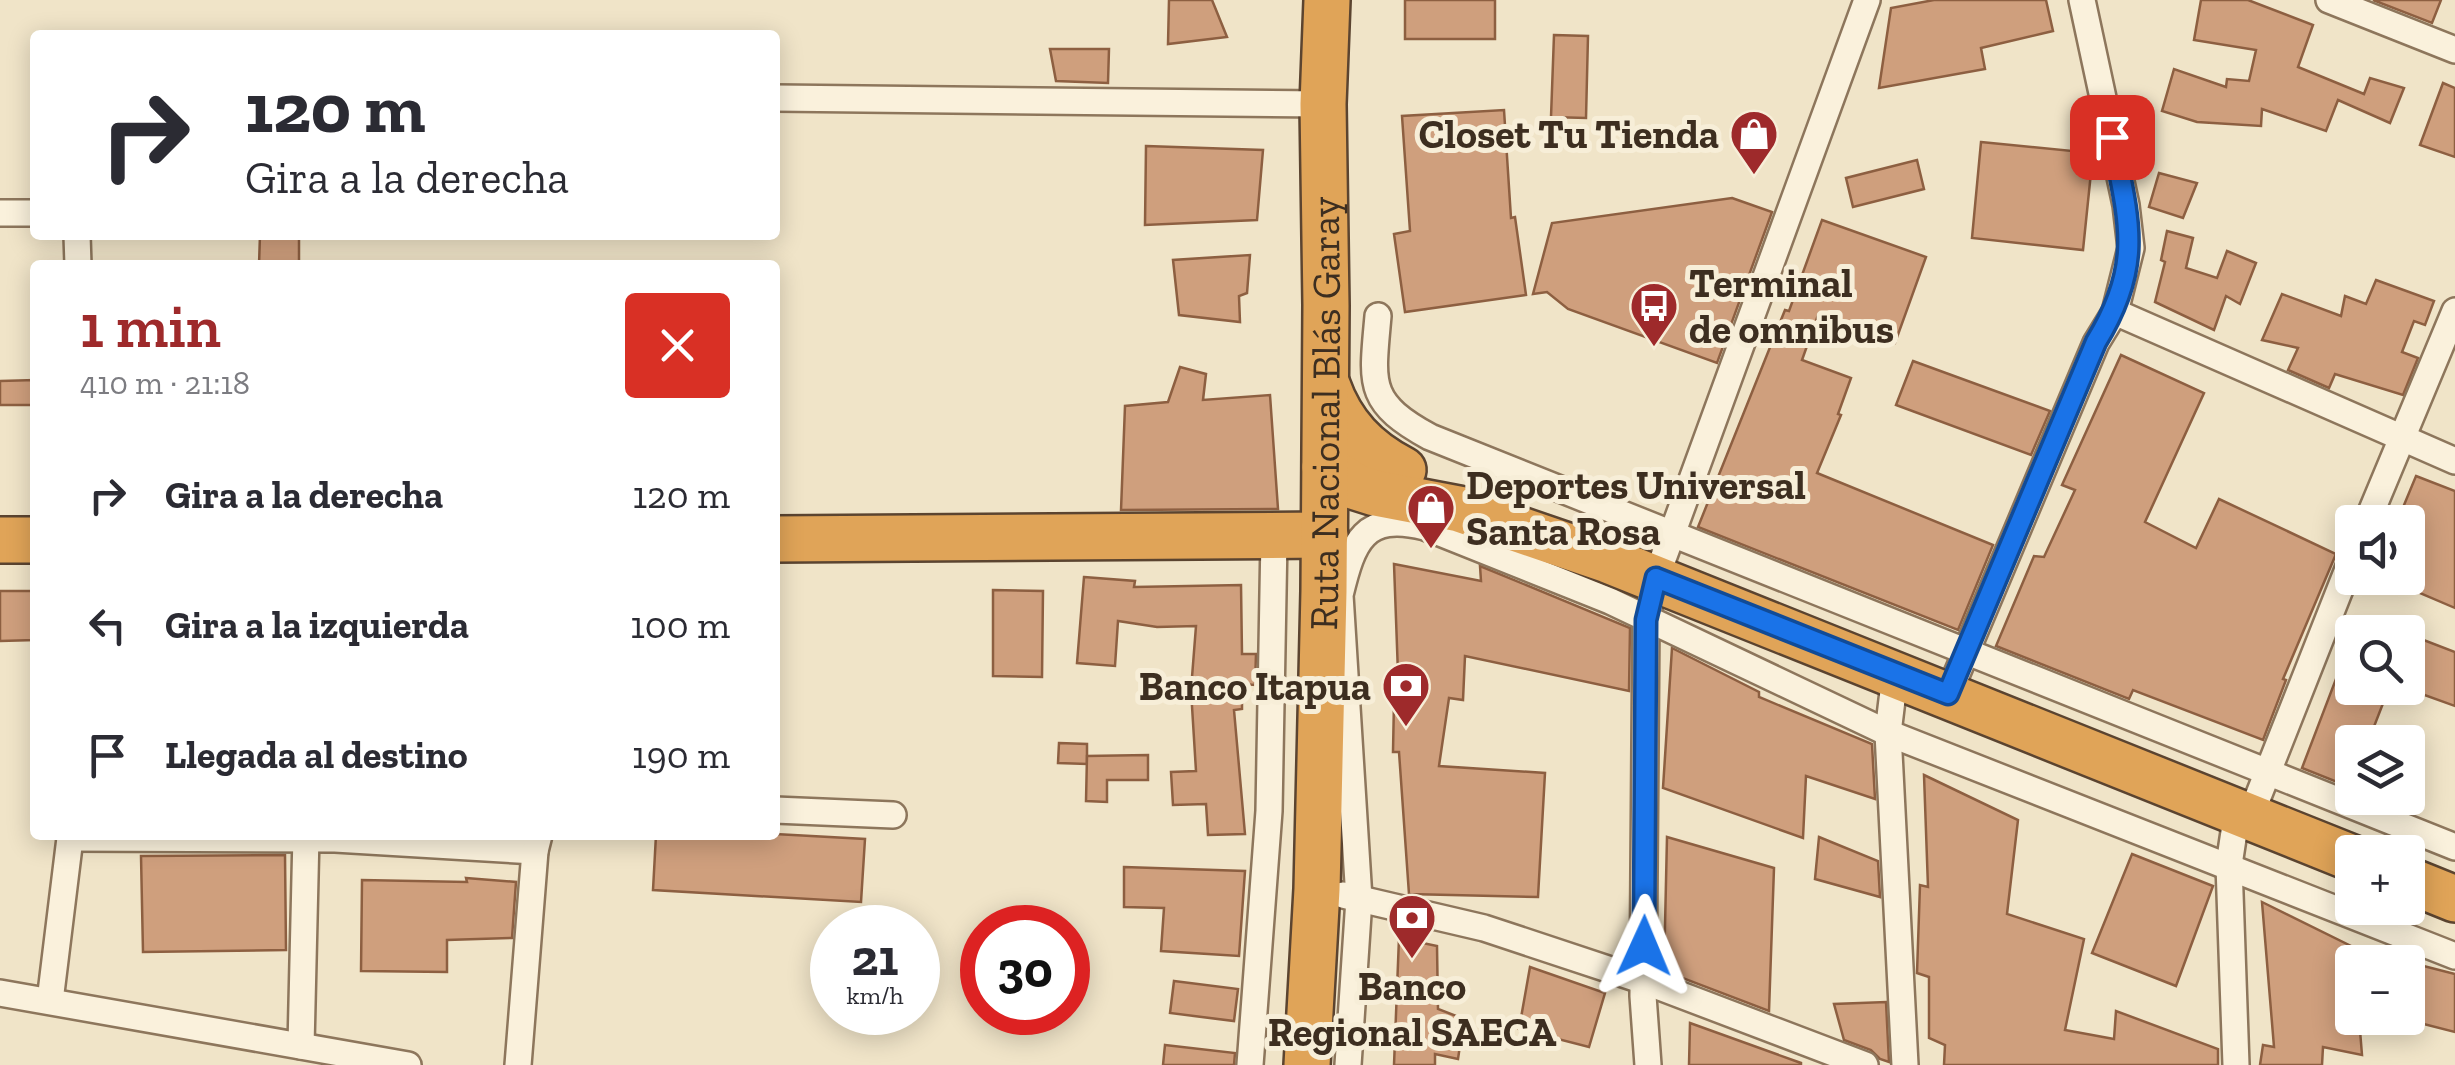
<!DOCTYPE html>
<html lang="es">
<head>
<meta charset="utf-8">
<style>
  body { margin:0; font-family:"Zilla Slab",serif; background:#f7f7f7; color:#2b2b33; height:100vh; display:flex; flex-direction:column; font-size:38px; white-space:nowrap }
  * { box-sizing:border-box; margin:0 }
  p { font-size:32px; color:#7c7c81 }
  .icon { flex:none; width:55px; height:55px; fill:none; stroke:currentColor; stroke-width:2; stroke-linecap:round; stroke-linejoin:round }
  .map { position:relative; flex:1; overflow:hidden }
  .side { position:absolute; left:30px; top:260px; width:750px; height:580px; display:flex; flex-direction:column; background:#fff; border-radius:10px; box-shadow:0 5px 25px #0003 }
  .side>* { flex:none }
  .top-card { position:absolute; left:30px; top:30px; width:750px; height:210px; border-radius:10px; box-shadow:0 5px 25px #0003; background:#fff; color:#2b2b33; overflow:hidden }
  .buttons { position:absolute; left:2335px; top:505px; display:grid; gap:20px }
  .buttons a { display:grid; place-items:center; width:90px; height:90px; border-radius:10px; background:#fff; box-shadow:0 5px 25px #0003; font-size:50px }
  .speed { position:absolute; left:810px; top:905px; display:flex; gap:20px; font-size:50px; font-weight:700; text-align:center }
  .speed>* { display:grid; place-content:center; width:130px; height:130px; border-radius:50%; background:#fff; box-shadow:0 5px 25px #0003; line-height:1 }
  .speed small { font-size:25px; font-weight:400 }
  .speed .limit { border:15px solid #d22; background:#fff; color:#111 }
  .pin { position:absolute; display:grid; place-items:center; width:85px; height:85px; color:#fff; margin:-42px; border-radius:20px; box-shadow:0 5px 15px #0006 }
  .me { position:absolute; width:110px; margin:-55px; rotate:1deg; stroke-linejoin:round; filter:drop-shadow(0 0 8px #0008) }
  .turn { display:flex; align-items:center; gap:35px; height:210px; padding:0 50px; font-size:45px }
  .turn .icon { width:130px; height:130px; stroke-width:2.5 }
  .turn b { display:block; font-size:70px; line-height:85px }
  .round { display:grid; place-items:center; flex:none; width:105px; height:105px; border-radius:10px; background:#f7f7f7 }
  .overview { display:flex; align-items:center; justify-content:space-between; height:170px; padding:0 50px }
  h1 { font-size:60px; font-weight:600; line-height:75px; color:#9e2a2b }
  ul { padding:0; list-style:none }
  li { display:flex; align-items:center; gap:30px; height:130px; padding:0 50px }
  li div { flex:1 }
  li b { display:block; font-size:38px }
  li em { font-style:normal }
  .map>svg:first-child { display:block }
  .building { fill:#cf9f7d; stroke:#8d5f41; stroke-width:2.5 }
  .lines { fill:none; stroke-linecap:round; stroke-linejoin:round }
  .street-casing { stroke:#8d765c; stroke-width:30 }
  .highway-casing { stroke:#5b4430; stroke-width:50 }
  .street { stroke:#faf1dc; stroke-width:25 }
  .highway { stroke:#e0a458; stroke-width:45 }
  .route-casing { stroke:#114b97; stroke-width:25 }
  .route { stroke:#1a73e8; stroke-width:18 }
  .labels { text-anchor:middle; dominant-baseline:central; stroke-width:10; stroke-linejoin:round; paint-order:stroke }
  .poi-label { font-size:40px; font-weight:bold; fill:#3d2e20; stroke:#f7eed8; text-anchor:end }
  .street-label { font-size:40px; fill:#3d2e20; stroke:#f7eed8 }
</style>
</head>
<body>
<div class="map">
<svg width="2455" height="1065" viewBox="0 0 2455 1065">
  <rect width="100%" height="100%" fill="#f0e4c8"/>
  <g class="building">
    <path d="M1169 0H1212L1227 37 1168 44Z"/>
    <rect x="1405" y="0" width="90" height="39"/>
    <path d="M1934 0H2046L2053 31 1981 48 1985 69 1879 88 1891 8Z"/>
    <path d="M2201 0H2248L2313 25 2298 67 2364 94 2370 78 2404 88 2390 123 2338 100 2326 131 2262 109 2261 126 2197 122 2162 111 2174 69 2226 87 2227 79 2249 81 2256 50 2194 40Z"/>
    <path d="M2373 0H2441L2432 23Z"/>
    <path d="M1554 35 1588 36 1586 118 1551 117Z"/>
    <path d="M1050 49H1109L1108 83 1056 81Z"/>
    <path d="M2443 83 2455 88V157L2420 145Z"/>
    <path d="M1504 110 1511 218 1515 217 1526 295 1405 312 1394 234 1410 231 1402 116Z"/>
    <path d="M1981 142 2093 153 2083 250 1972 238Z"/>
    <path d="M1146 146 1263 150 1257 220 1145 225Z"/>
    <path d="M1917 160 1924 189 1853 207 1846 178Z"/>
    <path d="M2159 173 2197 183 2183 218 2149 207Z"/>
    <path d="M1732 198 1772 212 1717 363 1568 309 1547 292 1533 294 1552 223Z"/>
    <path d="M1822 220 1926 257 1895 343 1818 315 1802 360 1851 378 1838 414 1841 415 1817 473 1993 545 1958 630 1698 527 1785 310 1789 311Z"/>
    <path d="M2167 231 2193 238 2186 268 2217 278 2227 251 2256 263 2240 304 2226 296 2214 330 2155 302 2165 262 2161 260Z"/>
    <path d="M260 235H299V265H259Z"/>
    <path d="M1250 255 1247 293 1239 296 1240 322 1179 315 1173 260Z"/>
    <path d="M2376 280 2434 301 2425 325 2414 321 2402 352 2418 358 2403 395 2335 374 2329 388 2288 370 2298 348 2262 340 2282 294 2341 316 2345 296 2366 304Z"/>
    <path d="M2121 355 2204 393 2145 522 2196 548 2219 499 2336 554 2283 679 2286 680 2263 740 2133 690 2129 699 1996 646 2034 556 2044 557 2075 490 2062 485Z"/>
    <path d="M1913 361 2050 411 2031 455 1896 405Z"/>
    <path d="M1180 367 1206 374 1203 400 1270 395 1278 509 1121 510 1125 406 1168 402Z"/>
    <path d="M35 380V405H0V381Z"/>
    <path d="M2416 476 2455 491V608L2408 588V522H2397Z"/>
    <path d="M1394 564 1481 581 1480 566 1630 628 1629 691 1465 656 1463 700 1449 698 1439 766 1545 773 1538 897 1409 894 1399 752H1393L1394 701H1399Z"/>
    <path d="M1084 577 1135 581 1134 587 1241 585 1242 654H1256L1255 685 1242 684V709L1234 710 1245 834 1208 835 1206 804 1173 805 1171 772 1196 771 1191 690 1196 626 1157 627 1118 621 1115 666 1077 663Z"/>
    <path d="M993 590 1043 591 1042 677 993 676Z"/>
    <path d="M0 591H35V640L0 641Z"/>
    <path d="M2408 634 2455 652V706L2408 689Z"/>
    <path d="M1672 648 1759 692V697L1872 744 1875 799 1806 776 1803 838 1663 788Z"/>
    <path d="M2339 671 2352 676V688H2389L2368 742H2352V788L2302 768Z"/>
    <path d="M1059 743 1087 744V764L1058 763Z"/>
    <path d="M1148 755V780H1107V802L1086 801 1087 756Z"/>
    <path d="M1924 775 2018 820 2007 914 2084 939 2065 1030 2114 1039 2116 1011 2218 1049V1065H1944L1945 1045 1929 1038V977L1917 973 1920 885 1928 887Z"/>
    <path d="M775 834 865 839 861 902 653 890 656 835Z"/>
    <path d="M1667 837 1774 868 1769 1011 1664 971Z"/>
    <path d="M1819 837 1878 861 1880 897 1815 879Z"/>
    <path d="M2132 854 2213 886 2176 986 2092 953Z"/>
    <path d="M285 855 286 950 143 952 141 856Z"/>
    <path d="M1124 867 1245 871 1239 956 1161 951 1164 908 1124 907Z"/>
    <path d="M466 878 516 882 512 938 447 940V972L361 971 362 880 467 882Z"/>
    <path d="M2262 902 2355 948 2352 1018H2359L2362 1055 2323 1047 2322 1065H2260L2263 1045 2274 1047Z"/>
    <path d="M1399 938 1437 946 1438 1009 1464 1019 1458 1059 1435 1054V1065H1394Z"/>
    <path d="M2408 962 2455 974V1032L2408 1020Z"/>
    <path d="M1530 967 1605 993 1589 1047 1519 1029Z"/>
    <path d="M1174 981 1238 989 1234 1021 1170 1013Z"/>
    <path d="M1886 1002 1889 1062 1880 1059 1871 1050 1844 1040 1834 1004Z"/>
    <path d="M1690 1023 1801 1063V1065H1689Z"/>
    <path d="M1165 1045 1235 1053 1234 1065H1163Z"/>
  </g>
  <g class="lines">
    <g class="street-casing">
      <g id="street">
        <path d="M2082 0 2126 205 2131 248 2115 312"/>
        <path d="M2329 0 2455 50"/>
        <path d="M775 98 1323 104"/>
        <path d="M0 213H35"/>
        <path d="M77 235 78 265"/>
        <path d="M1378 316C1372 384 1366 402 1430 437L2455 847"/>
        <path d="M2367 522 2455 311"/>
        <path d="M1895 675 1888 733 1905 1065"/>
        <path d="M1948 695 2096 343 2115 312 2455 461"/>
        <path d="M775 810 893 815"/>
        <path d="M2250 817 2352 559"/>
        <path d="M70 835V838L335 839 535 851 539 835"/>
        <path d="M1343 895 1484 928 1644 981 1865 1065"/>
        <path d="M0 993 408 1065"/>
        <path d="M50 1001 70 838"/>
        <path d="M301 1046 306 835"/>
        <path d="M518 1065 535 851"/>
        <path d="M1250 1065 1269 811 1274 538"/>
        <path d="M1348 1065 1359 899 1340 595C1353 541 1364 512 1425 527L1610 601 1888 733 2455 956"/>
        <path d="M1648 1065 1643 996 1646 620 1656 578 1867 0"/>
        <path d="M2236 1065 2229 865 2237 812"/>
      </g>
    </g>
    <g class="highway-casing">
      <g id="highway">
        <path d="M1327 385C1341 425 1366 451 1403 470"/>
        <path d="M1325 467 1356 487 1375 493 1459 509 1608 560 2352 858"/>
        <path d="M775 539 1325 535"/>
        <path d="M0 540H35"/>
        <path d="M2408 880 2455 899"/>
        <path id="s1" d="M1307 1065 1317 889 1324 591 1326 305 1323 104 1327 0"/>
      </g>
    </g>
    <use href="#street" class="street"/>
    <use href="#highway" class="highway"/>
  </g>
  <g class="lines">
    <g class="route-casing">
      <path id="route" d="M1644 946 1646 620 1656 578 1948 694 2096 342C2144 264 2129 221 2112 137"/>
    </g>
    <use href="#route" class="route"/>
  </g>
  <defs>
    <g id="shop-pin" transform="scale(2.5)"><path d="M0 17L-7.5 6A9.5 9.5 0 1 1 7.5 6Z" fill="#9e2a2b" stroke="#f7eed8"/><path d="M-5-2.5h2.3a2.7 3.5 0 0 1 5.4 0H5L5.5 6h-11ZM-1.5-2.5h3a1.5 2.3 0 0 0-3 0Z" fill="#fff"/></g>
    <g id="bus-pin" transform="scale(2.5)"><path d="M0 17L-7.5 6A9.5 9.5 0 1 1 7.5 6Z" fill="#9e2a2b" stroke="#f7eed8"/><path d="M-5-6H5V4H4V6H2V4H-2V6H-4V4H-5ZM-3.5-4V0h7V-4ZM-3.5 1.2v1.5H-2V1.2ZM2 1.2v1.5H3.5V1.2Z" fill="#fff"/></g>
    <g id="bank-pin" transform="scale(2.5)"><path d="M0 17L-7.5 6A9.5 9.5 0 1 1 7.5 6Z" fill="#9e2a2b" stroke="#f7eed8"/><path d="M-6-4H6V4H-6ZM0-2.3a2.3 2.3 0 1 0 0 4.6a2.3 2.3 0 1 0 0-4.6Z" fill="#fff"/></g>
  </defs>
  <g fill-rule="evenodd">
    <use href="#shop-pin" x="1754" y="134"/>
    <use href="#bus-pin" x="1654" y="306"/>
    <use href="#shop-pin" x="1431" y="508"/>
    <use href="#bank-pin" x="1406" y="686"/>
    <use href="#bank-pin" x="1412" y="918"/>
  </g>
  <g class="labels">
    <g class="poi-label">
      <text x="1719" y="134">Closet Tu Tienda</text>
      <text x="1689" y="283" text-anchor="start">Terminal<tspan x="1689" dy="46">de omnibus</tspan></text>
      <text x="1466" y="485" text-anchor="start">Deportes Universal<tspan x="1466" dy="46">Santa Rosa</tspan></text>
      <text x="1371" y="686">Banco Itapua</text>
      <text x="1412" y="986" text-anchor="middle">Banco<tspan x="1412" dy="46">Regional SAECA</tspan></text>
    </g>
    <g class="street-label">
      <text stroke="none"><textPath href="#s1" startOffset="652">Ruta Nacional Blás Garay</textPath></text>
    </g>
  </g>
</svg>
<div class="buttons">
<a><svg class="icon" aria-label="sound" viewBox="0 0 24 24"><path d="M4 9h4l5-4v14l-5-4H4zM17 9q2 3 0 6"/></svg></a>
<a><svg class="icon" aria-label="search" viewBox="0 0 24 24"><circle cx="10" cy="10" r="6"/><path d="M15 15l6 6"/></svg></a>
<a><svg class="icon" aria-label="layers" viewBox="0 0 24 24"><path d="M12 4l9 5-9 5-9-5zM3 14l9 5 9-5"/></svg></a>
<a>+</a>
<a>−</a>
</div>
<div class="speed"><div>21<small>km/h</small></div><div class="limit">30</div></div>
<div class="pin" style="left:2112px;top:137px;background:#d93025"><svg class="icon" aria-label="arrive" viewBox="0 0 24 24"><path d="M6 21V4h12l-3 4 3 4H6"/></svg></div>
<svg class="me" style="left:1644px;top:946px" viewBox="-20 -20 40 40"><path d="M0-17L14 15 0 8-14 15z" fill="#1a73e8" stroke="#fff" stroke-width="4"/></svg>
<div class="top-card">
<div class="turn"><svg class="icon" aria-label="right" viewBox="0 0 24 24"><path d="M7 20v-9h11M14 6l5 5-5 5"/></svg><div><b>120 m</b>Gira a la derecha</div></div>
</div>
<section class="side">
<div class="overview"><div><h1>1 min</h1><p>410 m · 21:18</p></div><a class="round" style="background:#d93025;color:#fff"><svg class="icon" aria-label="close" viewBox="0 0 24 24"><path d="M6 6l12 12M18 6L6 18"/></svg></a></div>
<ul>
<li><svg class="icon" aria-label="right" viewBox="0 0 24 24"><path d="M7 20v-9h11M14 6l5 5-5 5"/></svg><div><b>Gira a la derecha</b></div><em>120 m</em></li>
<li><svg class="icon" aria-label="left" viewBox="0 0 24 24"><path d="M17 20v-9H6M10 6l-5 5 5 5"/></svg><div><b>Gira a la izquierda</b></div><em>100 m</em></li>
<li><svg class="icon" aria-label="arrive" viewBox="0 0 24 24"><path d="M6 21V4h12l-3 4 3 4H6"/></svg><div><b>Llegada al destino</b></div><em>190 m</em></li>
</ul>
</section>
</div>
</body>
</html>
